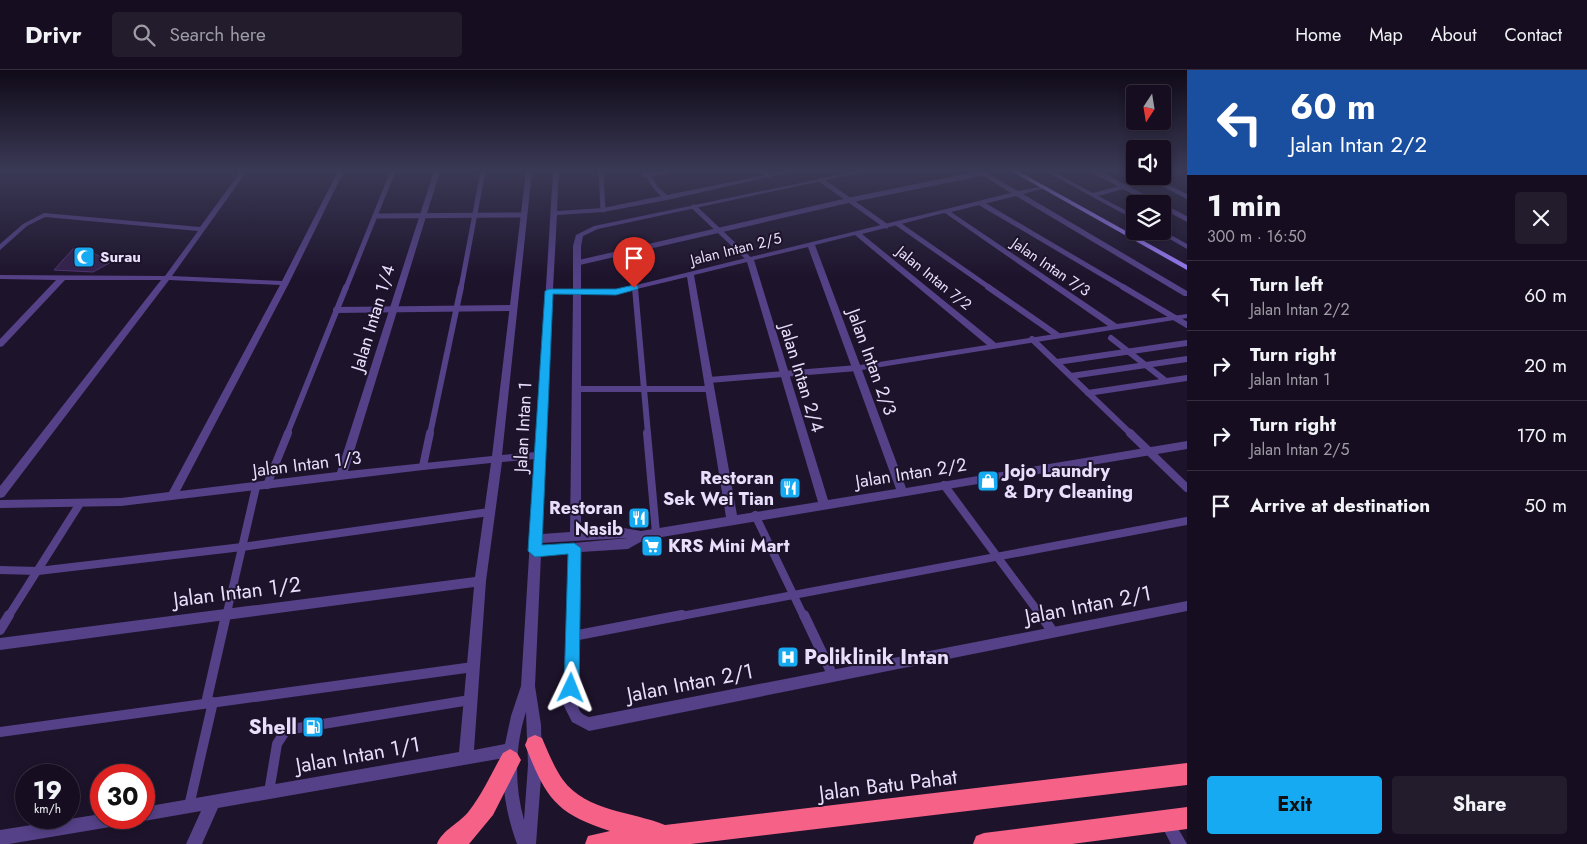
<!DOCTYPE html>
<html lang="en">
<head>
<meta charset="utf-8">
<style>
  body { margin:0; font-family:Jost,sans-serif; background:#231c2d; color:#f1f3f6; height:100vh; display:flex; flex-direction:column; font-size:19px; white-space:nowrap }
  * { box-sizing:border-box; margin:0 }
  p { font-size:16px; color:#9e9ca5 }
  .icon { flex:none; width:28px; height:28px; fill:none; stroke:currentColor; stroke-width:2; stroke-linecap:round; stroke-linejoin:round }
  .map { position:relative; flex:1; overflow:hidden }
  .sheet { display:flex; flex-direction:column; background:#160e20; width:400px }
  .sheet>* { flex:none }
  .top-card { background:#1a4fa0; color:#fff; overflow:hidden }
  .needle { width:32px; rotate:192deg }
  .buttons { position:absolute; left:1126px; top:15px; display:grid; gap:10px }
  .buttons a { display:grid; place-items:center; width:45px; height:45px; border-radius:5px; background:#160e20; box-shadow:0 2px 8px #0003,0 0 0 1px #352e3e; font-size:25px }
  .speed { position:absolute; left:15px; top:694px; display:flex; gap:10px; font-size:25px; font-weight:700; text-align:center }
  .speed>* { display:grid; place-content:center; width:65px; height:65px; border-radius:50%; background:#160e20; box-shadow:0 2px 8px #0003,0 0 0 1px #352e3e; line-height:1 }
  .speed small { font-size:12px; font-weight:400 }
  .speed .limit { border:8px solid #d22; background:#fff; color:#111 }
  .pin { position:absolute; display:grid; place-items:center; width:42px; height:42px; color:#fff; margin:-51px -21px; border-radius:50% 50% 50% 0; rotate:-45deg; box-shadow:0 0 5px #0007 }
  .pin .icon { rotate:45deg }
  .me { position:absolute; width:55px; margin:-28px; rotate:2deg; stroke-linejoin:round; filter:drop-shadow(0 0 4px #0008) }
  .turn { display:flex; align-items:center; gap:18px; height:105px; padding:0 20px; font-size:22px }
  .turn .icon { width:65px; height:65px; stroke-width:2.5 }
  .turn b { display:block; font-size:35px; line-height:42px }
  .round { display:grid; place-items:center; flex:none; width:52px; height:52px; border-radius:5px; background:#231c2d }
  .headline { display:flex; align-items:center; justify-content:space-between; height:85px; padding:0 20px }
  h1 { font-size:30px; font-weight:700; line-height:38px }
  .button { display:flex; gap:10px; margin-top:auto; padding:10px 20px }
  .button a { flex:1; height:58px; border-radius:5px; background:#16aaf2; color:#111; font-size:20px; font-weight:700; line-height:58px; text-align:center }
  .button a+a { background:#231c2d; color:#f1f3f6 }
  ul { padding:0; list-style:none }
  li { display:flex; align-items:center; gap:15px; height:70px; padding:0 20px; border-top:1px solid #352e3e }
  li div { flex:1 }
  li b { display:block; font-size:19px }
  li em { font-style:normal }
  header { display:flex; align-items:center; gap:30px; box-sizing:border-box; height:70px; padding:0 25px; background:#160e20; border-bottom:1px solid #352e3e }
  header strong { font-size:24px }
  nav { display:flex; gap:28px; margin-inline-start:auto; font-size:18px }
  .search { width:350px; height:45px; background:#231c2d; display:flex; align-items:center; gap:12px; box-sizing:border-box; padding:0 18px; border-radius:5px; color:#9e9ca5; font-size:19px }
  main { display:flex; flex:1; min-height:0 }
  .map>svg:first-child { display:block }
  .building { fill:#33204b; stroke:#503476 }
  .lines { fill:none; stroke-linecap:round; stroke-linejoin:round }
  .lane-far3 { stroke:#544187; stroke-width:5 }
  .lane-far2 { stroke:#544187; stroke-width:6 }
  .lane-far1 { stroke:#544187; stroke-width:8 }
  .lane { stroke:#544187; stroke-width:10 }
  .street { fill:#544187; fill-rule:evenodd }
  .secondary { fill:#9b7cf8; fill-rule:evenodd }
  .highway { fill:#f66187; fill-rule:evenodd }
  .route { fill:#16aaf2; stroke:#0e6e9d }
  .labels { text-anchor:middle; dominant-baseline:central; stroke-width:4; stroke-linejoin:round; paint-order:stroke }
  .far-street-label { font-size:15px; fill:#e9dffd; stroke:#1d132b }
  .far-poi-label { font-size:15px; font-weight:bold; fill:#e9dffd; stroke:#1d132b; text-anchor:start }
  .street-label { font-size:18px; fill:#e9dffd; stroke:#1d132b }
  .poi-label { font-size:18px; font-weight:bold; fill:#e9dffd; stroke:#1d132b; text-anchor:start }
  .near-street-label { font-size:21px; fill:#e9dffd; stroke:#1d132b }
  .near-poi-label { font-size:21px; font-weight:bold; fill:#e9dffd; stroke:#1d132b; text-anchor:start }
</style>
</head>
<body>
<header>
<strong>Drivr</strong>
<div class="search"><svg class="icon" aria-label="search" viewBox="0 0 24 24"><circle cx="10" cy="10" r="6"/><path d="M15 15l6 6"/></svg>Search here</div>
<nav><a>Home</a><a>Map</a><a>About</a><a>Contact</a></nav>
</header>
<main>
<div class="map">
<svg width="1187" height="774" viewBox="0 0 1187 774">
  <rect width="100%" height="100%" fill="#1d132b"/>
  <path class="building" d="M73 179 91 182 111 192 93 202 54 200Z"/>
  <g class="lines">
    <g class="lane-far3">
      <path d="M601 101 603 140"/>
      <path d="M761 101 769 106"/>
      <path d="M1094 101 1157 134"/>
      <path d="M645 105 666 101"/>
      <path d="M821 110 886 156"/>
      <path d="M982 134 1125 218"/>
      <path d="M1162 136 1187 149"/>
      <path d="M694 137 750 190"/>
      <path d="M375 146 524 145"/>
      <path d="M898 154 990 218"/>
      <path d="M577 193 850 130 983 103"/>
      <path d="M346 218 393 101"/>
      <path d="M461 218 483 101"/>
    </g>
    <g class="lane-far2">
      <path d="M988 217 1057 265"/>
      <path d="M1123 217 1187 255"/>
      <path d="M635 218 648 364"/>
      <path d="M336 240 514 238"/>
      <path d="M1111 268 1166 311"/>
      <path d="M1032 269 1131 364"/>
      <path d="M1057 292 1187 273"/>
      <path d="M1071 306 1187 289"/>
      <path d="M709 310 857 298"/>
      <path d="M577 319H711"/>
      <path d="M1088 323 1187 308"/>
      <path d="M287 364 346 217"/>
      <path d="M430 364 461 217"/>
    </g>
    <g class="lane-far1">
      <path d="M647 363 656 463"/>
      <path d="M1130 363 1187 418"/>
      <path d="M423 396 430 363"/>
      <path d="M267 415 288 363"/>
      <path d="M944 415 1042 547"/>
      <path d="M755 445 804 547"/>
      <path d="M0 500 38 501 242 477 489 442"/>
      <path d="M8 547 79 435"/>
      <path d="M226 547 256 417"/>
      <path d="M676 547 1187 451"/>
    </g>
    <g class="lane">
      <path d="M804 545 833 606"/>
      <path d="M1041 545 1053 562"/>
      <path d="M0 560 9 545"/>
      <path d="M573 566 682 545"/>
      <path d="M206 633 226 545"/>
      <path d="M0 662 473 597"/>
      <path d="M269 722 277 674 286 660 470 630"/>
      <path d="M189 736 213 632"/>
    </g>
    <g class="street">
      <path d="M241 101H247L172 206 282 211 338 101H344L289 213 180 421 337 402 434 101H440L348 401 492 386 526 101H532L502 385 536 382 553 101H559L557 141 603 138 661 126 654 119 642 101H648L658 117 667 125 785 101H795L667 130 603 142 557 145 553 219H573V176L576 165 594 156 858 101H868L598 159 583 166 581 176V219L616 220 1011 123 976 101H983L1018 121 1045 116V118L1023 124 1187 221V226H1184L1016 126 951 142 1117 254 1187 244V248L862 300 906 418 1187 371V379L656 468 644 470 628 479 581 482 578 636C579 642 583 645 589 647L1187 531V541L589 661 572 652 564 636 569 483 541 485 535 616 541 655 542 695 536 774H517C507 746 501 718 504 688L218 738 202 774H186L201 741 144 751 138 748H144V737L459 682 474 517 0 580V568L475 507 491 393 423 400 121 436 0 438V430L121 428 169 422 280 215 169 210 4 427 0 428V416L161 210H65L3 276 0 277V269L56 210 0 209V205L165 206 198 161 45 147 27 156 0 180V174L23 154 44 143 200 157ZM944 143H945L1108 256 996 273 862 164ZM855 165 987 275 860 295 815 175ZM808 177 896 419 828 430 754 190ZM747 192 818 432 737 445 694 205ZM687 207 726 447 641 461 624 458 581 461V224H616ZM553 223 573 224 570 462 542 464ZM535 389 521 616 511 646 505 674 474 680 486 511 502 392ZM624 468H628L541 476V473ZM526 642 528 695 524 750C514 715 515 676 526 642Z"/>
      <path d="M1045 101H1052L1093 123 1152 107 1162 106V105L1178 101H1187L1186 102 1158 110 1187 124V129L1152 111 1098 126 1135 145V150Z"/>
      <path d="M1162 160 1187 174V179L1156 161Z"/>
      <path d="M101 744V748H129L127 753 122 755 9 774H0V760Z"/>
      <path d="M1166 744 1171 746 1187 774H1171L1159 751 1161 746Z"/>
    </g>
    <path class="secondary" d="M1011 101H1018L1187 195V200Z"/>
    <g class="highway">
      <path d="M535 665 542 668C548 682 554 697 563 710 587 742 631 741 665 755L1187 693V715L691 774H585L588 766 610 761C554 743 546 727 525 675L528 668Z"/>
      <path d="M510 679 517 683 521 690 493 745 469 774H437C442 760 460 753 469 741 483 723 492 702 503 683Z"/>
      <path d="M1187 737V759L1072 774H973L976 766 984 763Z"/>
    </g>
  </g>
  <linearGradient id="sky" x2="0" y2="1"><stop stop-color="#100a18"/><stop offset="0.48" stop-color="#3a3955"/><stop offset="1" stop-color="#3a3955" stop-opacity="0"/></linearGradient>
  <rect width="1187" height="209" fill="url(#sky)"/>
  <path class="route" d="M634 215 638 216V219L616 225 553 224 542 475 574 473 581 478 579 618 577 624 571 626 566 624 564 618 568 484 535 487 528 481 545 221 549 219H616Z"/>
  <defs>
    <g id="mosque-square" transform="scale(1.125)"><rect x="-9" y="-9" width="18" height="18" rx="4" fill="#16aaf2" stroke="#1d132b"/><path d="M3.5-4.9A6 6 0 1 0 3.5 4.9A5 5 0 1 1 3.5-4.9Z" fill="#fff"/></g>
    <g id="shop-square" transform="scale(1.125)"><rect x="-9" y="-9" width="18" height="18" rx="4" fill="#16aaf2" stroke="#1d132b"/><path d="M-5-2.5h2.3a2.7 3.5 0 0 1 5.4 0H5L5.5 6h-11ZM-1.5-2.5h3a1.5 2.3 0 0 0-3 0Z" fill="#fff"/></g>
    <g id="restaurant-square" transform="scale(1.125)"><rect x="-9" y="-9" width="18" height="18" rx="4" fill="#16aaf2" stroke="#1d132b"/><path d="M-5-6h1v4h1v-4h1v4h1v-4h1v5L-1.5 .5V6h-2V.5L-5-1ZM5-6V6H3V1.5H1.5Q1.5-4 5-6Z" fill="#fff"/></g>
    <g id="supermarket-square" transform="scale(1.125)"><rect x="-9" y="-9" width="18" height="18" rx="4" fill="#16aaf2" stroke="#1d132b"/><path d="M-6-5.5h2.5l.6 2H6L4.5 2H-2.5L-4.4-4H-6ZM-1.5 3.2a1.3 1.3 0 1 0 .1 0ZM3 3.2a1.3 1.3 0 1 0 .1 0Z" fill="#fff"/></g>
    <g id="hospital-square" transform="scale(1.125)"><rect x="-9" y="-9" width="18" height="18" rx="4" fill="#16aaf2" stroke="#1d132b"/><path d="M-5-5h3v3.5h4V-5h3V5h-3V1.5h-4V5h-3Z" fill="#fff"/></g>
    <g id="fuel-square" transform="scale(1.125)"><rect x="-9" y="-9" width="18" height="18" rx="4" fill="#16aaf2" stroke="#1d132b"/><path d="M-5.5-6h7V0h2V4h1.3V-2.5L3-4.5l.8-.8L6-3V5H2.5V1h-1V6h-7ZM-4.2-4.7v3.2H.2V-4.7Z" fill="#fff"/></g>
  </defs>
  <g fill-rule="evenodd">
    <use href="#mosque-square" x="84" y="187"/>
    <use href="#shop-square" x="988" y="411"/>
    <use href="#restaurant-square" x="790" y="418"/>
    <use href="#restaurant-square" x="639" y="448"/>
    <use href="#supermarket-square" x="652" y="476"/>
    <use href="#hospital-square" x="788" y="587"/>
    <use href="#fuel-square" x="313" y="657"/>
  </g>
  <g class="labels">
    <g class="far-street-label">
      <text transform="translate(736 179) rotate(-14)">Jalan Intan 2/5</text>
      <text transform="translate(1051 197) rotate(34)">Jalan Intan 7/3</text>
      <text transform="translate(934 208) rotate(39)">Jalan Intan 7/2</text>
    </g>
    <g class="far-poi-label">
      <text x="100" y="187">Surau</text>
    </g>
    <g class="street-label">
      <text transform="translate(373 248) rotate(-73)">Jalan Intan 1/4</text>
      <text transform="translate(872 292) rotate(70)">Jalan Intan 2/3</text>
      <text transform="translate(802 308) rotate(73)">Jalan Intan 2/4</text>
      <text transform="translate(523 357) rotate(-87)">Jalan Intan 1</text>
      <text transform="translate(307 394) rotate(-7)">Jalan Intan 1/3</text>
      <text transform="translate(911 403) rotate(-9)">Jalan Intan 2/2</text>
    </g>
    <g class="poi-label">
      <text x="1004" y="401">Jojo Laundry<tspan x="1004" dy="21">&amp; Dry Cleaning</tspan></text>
      <text x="774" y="408" text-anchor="end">Restoran<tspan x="774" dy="21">Sek Wei Tian</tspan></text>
      <text x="623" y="438" text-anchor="end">Restoran<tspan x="623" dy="21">Nasib</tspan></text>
      <text x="668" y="476">KRS Mini Mart</text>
    </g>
    <g class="near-street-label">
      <text transform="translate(237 522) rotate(-7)">Jalan Intan 1/2</text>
      <text transform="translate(1088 535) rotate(-11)">Jalan Intan 2/1</text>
      <text transform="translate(690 613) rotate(-11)">Jalan Intan 2/1</text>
      <text transform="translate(358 685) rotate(-10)">Jalan Intan 1/1</text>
      <text transform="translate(888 715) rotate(-7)">Jalan Batu Pahat</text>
    </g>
    <g class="near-poi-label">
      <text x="804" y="587">Poliklinik Intan</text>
      <text x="297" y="657" text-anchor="end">Shell</text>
    </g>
  </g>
</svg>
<div class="buttons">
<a><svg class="needle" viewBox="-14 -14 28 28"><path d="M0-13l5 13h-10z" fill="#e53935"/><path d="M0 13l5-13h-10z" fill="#9e9ca5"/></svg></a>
<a><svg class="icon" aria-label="sound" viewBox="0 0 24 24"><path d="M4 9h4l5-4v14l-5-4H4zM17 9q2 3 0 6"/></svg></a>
<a><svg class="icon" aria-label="layers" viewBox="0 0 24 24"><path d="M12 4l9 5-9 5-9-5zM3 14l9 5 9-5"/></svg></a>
</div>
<div class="speed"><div>19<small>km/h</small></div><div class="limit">30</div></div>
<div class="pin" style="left:634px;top:218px;background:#d93025"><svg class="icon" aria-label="arrive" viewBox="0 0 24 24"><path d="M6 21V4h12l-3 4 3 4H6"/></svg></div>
<svg class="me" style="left:571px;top:618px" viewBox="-20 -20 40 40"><path d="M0-17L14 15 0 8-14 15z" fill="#16aaf2" stroke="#fff" stroke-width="4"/></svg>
</div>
<section class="sheet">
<div class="top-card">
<div class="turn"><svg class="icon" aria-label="left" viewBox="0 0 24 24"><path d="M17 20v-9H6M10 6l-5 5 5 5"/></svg><div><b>60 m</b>Jalan Intan 2/2</div></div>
</div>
<div class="headline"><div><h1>1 min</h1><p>300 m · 16:50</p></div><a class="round"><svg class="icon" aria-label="close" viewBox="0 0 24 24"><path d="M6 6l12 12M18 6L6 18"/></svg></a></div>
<ul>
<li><svg class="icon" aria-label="left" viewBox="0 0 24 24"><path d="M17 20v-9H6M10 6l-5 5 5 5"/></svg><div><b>Turn left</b><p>Jalan Intan 2/2</p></div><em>60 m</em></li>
<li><svg class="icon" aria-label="right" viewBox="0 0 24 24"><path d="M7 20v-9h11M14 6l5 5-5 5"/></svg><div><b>Turn right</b><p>Jalan Intan 1</p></div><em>20 m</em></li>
<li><svg class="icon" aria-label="right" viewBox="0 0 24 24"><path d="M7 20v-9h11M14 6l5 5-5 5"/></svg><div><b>Turn right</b><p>Jalan Intan 2/5</p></div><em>170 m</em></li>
<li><svg class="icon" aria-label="arrive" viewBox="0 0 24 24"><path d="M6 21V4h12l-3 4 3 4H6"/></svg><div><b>Arrive at destination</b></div><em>50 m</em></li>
</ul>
<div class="button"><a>Exit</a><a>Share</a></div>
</section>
</main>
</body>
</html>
